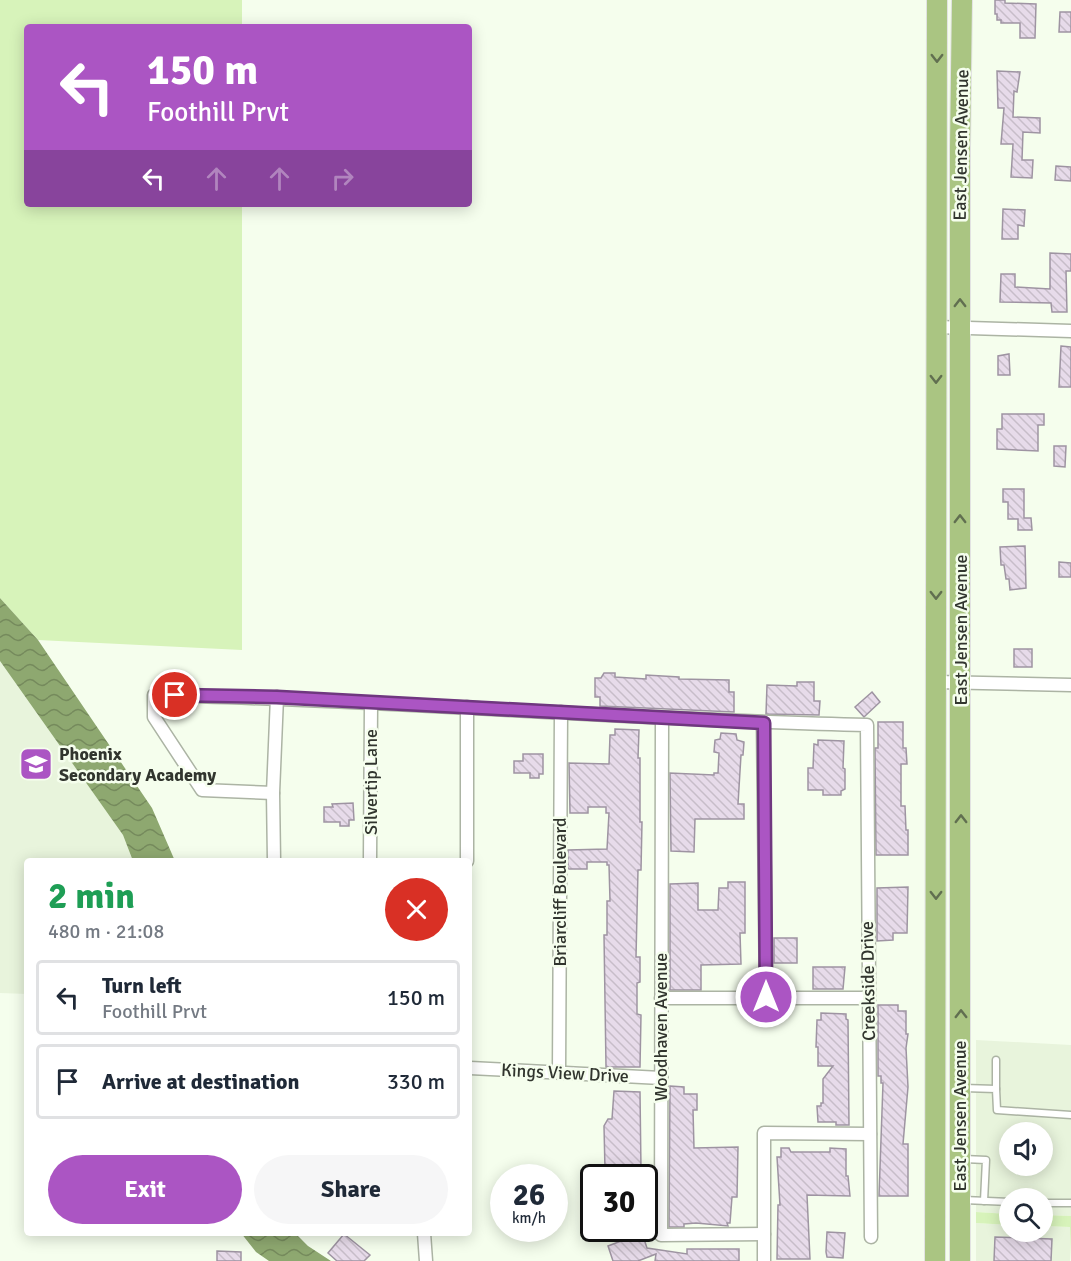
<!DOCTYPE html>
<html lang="en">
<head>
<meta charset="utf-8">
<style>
  body { margin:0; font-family:Signika,sans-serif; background:#f6f6f7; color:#1f2937; height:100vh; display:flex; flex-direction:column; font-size:22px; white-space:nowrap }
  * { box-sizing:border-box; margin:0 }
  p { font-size:20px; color:#747a83 }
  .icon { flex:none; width:33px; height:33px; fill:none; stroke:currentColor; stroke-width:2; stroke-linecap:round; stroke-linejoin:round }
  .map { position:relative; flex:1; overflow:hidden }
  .sheet { position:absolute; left:24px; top:858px; width:448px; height:378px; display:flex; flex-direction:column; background:#fff; border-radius:6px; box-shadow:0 3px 15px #0003 }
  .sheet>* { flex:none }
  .guide { position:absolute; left:24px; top:24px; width:448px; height:183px; border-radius:6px; box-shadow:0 3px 15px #0003; background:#ab55c3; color:#fff; overflow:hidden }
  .tools { position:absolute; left:999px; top:1122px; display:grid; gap:12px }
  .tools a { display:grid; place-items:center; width:54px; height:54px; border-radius:50%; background:#fff; box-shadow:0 3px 15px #0003; font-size:30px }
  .speed { position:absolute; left:490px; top:1164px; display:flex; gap:12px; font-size:30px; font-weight:700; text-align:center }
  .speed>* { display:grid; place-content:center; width:78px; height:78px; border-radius:50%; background:#fff; box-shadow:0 3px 15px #0003; line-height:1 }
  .speed small { font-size:15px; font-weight:400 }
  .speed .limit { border:3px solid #111; border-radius:9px; background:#fff; color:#111 }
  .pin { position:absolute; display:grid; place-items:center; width:51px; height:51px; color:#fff; margin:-26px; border:3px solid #fff; border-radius:50%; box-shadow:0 2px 6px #0007 }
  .me { position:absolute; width:66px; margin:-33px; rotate:0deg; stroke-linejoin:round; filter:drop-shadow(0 0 4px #0008) }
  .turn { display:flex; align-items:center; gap:21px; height:126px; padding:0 24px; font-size:27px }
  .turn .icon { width:78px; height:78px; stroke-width:2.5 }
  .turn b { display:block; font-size:42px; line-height:51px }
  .lanes { display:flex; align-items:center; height:57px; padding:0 24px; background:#0003; justify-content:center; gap:30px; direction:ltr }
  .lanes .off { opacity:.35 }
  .round { display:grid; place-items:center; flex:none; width:63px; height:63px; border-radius:32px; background:#f6f6f7 }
  .summary { display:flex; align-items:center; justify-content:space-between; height:102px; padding:0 24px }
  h1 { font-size:36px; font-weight:800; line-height:45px; color:#1e9e55 }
  .cta { display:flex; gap:12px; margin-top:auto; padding:12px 24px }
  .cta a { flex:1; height:69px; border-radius:36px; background:#ab55c3; color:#fff; font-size:24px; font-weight:800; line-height:69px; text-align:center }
  .cta a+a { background:#f6f6f7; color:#1f2937 }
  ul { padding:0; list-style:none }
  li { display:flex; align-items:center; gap:18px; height:75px; margin:0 12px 9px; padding:0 12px; border:3px solid #e0e1e3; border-radius:6px }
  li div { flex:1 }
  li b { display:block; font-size:22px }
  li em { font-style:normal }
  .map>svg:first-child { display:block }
  .built { fill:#e8f4dc; fill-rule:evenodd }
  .grass { fill:#d7f3ba }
  .water { fill:url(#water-waves) }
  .building { fill:url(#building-back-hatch); stroke:#9e94a2; stroke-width:1.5 }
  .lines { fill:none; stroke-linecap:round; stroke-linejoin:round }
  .lane-casing { stroke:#acb4a4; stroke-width:9 }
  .street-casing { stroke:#acb4a4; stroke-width:15 }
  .primary-casing { stroke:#e2e3e2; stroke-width:22 }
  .lane { stroke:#fff; stroke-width:6 }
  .street { stroke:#fff; stroke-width:12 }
  .primary { stroke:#aac582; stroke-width:20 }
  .oneway { stroke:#616f50 }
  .route-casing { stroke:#6f377f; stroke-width:15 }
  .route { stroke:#ab55c3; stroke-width:10 }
  .labels { text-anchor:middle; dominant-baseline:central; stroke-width:5; stroke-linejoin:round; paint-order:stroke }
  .street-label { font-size:18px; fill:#31352e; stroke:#f5feed }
  .poi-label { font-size:18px; font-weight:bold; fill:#31352e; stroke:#f5feed; text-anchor:start }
</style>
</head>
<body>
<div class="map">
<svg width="1071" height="1261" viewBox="0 0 1071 1261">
  <defs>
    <pattern id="water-waves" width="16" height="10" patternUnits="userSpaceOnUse" patternTransform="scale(1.5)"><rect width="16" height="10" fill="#8ea870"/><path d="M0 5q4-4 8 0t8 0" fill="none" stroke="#758a5c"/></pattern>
    <pattern id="building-back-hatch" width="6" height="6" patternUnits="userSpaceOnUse" patternTransform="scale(1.5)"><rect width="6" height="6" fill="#e7dbea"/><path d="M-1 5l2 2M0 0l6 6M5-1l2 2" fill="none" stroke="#c7bdc9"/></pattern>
  </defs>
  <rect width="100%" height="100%" fill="#f5feed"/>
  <g class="built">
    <path d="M0 661 123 835 133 861H27V994L0 993Z"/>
    <path d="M976 1040 1071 1045V1216L1043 1215 1042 1198H1010L1009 1214 976 1212ZM1010 1132H1042V1166H1010Z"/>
    <path d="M976 1223 1009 1225 1010 1232H1042L1043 1226 1070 1227V1261H976Z"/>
  </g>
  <g class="grass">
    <path d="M0 0H242V27H27V204H242V650L38 640 0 598Z"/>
    <path d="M976 1212 1009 1214V1225L976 1223Z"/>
    <path d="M1043 1215 1071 1216V1261L1070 1227 1043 1226Z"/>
  </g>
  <g class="water">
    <path d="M0 598 38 640 152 808 175 861H133L123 835 0 661Z"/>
    <path d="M241 1233H295L308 1246 331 1261H269L256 1252Z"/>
  </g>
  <g class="building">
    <path d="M995 0H1005V3L1036 4 1035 38H1020V23H1001V20H997V14H995Z"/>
    <path d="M1060 12H1071V32H1059Z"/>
    <path d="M997 71 1020 72 1017 92 1014 91 1013 117 1040 118V133L1023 132 1022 160H1033L1032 178 1011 177 1013 144H1001L1004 108H998Z"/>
    <path d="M1056 166 1071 167V181L1055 180Z"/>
    <path d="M1003 209 1025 210 1024 226 1018 225V239H1002Z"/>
    <path d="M1050 253 1071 254V271H1066L1067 312H1052L1051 303 1000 302 1001 274H1015V287L1050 289Z"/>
    <path d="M1061 346 1071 347V387H1059Z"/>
    <path d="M1009 354 1010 375H998V356Z"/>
    <path d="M1002 414H1044V425H1038V451L997 449V429H1002Z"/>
    <path d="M1054 446H1066L1065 467 1054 466Z"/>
    <path d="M1003 489H1024V518H1031L1032 530H1018V519H1008V502H1003Z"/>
    <path d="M1025 546 1026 588 1010 590 1009 579H1006L1004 565H1001L1000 547Z"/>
    <path d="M1059 562 1071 563V577H1059Z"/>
    <rect x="1014" y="649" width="18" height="18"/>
    <path d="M604 673H615V677L646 679V675L679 677V679L729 680V692H734V712L600 706V697H595V678H601Z"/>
    <path d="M797 682H814V701H820L819 715 766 714 767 685 797 686Z"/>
    <path d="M872 692 880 702 864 717 855 707Z"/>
    <path d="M878 722H903V748H906L907 764H901V806H905L906 830H908V855H876L875 748H878Z"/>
    <path d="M615 729 639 730 638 758H640V822H642L641 870H638L636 957H640V982L637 983V1014L641 1015 640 1067H606L604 935H607V901H610L609 865H607V862H587V869H568V850L607 849 609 813H606V807H588V813H570L569 763 609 764 610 735H615Z"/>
    <path d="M721 733 736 734 737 740 744 742 743 755H741L738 804H744V819H695L694 852 671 851 670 773 714 775V773H718L719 753 714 752 715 740 720 739Z"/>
    <path d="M818 740 844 741 843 768 845 769V789L841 791V795H823V790H808V768H813L814 744 818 745Z"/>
    <path d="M523 754H543V774H539V778H530V773H514V761H523Z"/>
    <path d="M353 803 354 820H349V826H340V822H324V807H333L332 804Z"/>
    <path d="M728 882H745V933H740L741 964 701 965V990H670V884L698 883V910H718L719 888H728Z"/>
    <path d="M908 887 907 933H893V940L877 941V888Z"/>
    <rect x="774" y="938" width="23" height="25"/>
    <path d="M813 967H845L843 989H813Z"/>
    <path d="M878 1005H898V1011H906V1034H908L906 1048 908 1087 903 1144H908V1196H879L883 1083H881V1076H878Z"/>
    <path d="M821 1013 846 1014V1019L848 1020 849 1125H836V1122H818L817 1106H821V1103H823V1079L833 1066H818V1047H816L817 1020H821Z"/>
    <path d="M670 1086 684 1087V1094H697V1110H693L694 1148 738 1147 737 1197H732L730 1223H727L728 1226 696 1223 684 1224V1227H669Z"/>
    <path d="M614 1091 640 1092 641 1170H633V1175L620 1174V1170H605L604 1126 608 1119H612Z"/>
    <path d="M781 1148H789L791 1152H830V1148L846 1149V1176H848L850 1196 807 1195 810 1259H777L778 1205H780L777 1157H781Z"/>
    <path d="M827 1232 845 1233 843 1258 827 1257 826 1252Z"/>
    <path d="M642 1233 647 1248 687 1254V1249H739V1261H655L656 1254 638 1261H613L608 1246Z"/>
    <path d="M344 1234 370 1255 364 1261H337L328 1253Z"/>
    <path d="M995 1237 1052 1239 1051 1261H994Z"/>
    <path d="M217 1251 241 1252V1261H217Z"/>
  </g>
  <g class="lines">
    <g class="lane-casing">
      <g id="lane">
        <path d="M964 1088 996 1089 997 1110 1071 1115"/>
        <path d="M996 1089V1060"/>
        <path d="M964 1159 986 1160 984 1201"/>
        <path d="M964 1200 1010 1202"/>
        <path d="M1042 1203H1071"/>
      </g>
    </g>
    <g class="street-casing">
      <g id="street">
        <path d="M936 327 1071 331"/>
        <path d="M936 682 1071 685"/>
        <path d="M467 707V861"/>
        <path d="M662 718 661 1235 764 1234"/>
        <path d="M763 723 766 997"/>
        <path d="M273 793 202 790 154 717V695C392 700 629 720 867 725L871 1237"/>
        <path d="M274 861 273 793 277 697"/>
        <path d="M370 861 371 704"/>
        <path d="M661 998H868"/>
        <path d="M470 1068 661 1078"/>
        <path d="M559 1072 561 712"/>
        <path d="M424 1233 426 1261"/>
        <path d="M764 1261V1133L870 1134"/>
      </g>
    </g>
    <g class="primary-casing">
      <g id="primary">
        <path d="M935 1261 937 0"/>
        <path d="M960 1261V148L962 0"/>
      </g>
    </g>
    <use href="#lane" class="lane"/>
    <use href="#street" class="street"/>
    <use href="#primary" class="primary"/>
  </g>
  <defs><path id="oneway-chevron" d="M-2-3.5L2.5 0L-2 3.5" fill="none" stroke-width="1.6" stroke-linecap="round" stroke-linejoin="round" transform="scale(1.5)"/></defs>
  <g class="oneway">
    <use href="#oneway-chevron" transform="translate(937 58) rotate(90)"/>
    <use href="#oneway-chevron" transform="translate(960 303) rotate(-90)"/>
    <use href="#oneway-chevron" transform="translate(936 379) rotate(90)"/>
    <use href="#oneway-chevron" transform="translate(960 519) rotate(-90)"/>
    <use href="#oneway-chevron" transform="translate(936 595) rotate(90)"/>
    <use href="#oneway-chevron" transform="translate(961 819) rotate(-90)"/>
    <use href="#oneway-chevron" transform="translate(936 895) rotate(90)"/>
    <use href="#oneway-chevron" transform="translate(961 1014) rotate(-90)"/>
  </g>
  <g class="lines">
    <g class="route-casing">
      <path id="route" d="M175 695 277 697 764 723 766 997"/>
    </g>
    <use href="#route" class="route"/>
  </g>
  <defs>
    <g id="school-square" transform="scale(1.725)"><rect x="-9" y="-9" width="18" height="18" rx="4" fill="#ab55c3" stroke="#f5feed"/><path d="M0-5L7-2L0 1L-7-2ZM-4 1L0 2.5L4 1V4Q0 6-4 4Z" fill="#fff"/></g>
  </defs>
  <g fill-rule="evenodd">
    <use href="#school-square" x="36" y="764"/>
  </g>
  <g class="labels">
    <g class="street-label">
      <text transform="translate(961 145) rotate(-89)">East Jensen Avenue</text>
      <text transform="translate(961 630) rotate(-90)">East Jensen Avenue</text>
      <text transform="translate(371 782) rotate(-90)">Silvertip Lane</text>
      <text transform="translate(560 892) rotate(-90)">Briarcliff Boulevard</text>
      <text transform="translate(868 981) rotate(-91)">Creekside Drive</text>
      <text transform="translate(661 1027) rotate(-90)">Woodhaven Avenue</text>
      <text transform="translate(565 1073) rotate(3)">Kings View Drive</text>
      <text transform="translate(960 1116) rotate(-90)">East Jensen Avenue</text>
    </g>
    <g class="poi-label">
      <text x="59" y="754">Phoenix<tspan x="59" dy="21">Secondary Academy</tspan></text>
    </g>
  </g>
</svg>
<div class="tools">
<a><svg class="icon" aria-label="sound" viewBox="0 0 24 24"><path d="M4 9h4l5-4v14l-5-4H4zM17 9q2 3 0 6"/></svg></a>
<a><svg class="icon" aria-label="search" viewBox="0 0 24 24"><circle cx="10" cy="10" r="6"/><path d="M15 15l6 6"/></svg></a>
</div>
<div class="speed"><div>26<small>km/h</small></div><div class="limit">30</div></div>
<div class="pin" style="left:175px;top:695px;background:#d93025"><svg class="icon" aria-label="arrive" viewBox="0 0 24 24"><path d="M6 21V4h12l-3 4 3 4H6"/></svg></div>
<svg class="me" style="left:766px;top:997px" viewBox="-20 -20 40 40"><circle r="17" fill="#ab55c3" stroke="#fff" stroke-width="3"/><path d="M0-11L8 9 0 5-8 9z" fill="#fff"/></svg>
<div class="guide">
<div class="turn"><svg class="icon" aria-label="left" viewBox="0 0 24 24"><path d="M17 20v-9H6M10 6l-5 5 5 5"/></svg><div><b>150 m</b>Foothill Prvt</div></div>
<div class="lanes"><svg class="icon" aria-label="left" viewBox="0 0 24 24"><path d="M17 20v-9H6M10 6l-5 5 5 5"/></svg><svg class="icon off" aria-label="ahead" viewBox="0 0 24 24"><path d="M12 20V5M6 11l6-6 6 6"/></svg><svg class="icon off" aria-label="ahead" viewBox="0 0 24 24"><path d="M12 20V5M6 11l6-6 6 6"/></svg><svg class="icon off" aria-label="right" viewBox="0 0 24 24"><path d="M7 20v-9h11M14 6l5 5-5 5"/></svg></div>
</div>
<section class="sheet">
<div class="summary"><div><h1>2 min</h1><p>480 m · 21:08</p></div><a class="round" style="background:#d93025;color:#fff"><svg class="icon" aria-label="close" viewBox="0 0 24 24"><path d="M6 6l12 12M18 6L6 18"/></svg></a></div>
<ul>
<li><svg class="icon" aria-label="left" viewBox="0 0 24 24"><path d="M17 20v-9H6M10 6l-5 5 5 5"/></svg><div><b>Turn left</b><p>Foothill Prvt</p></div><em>150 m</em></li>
<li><svg class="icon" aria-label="arrive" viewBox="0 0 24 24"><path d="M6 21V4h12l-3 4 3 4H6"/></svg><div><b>Arrive at destination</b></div><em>330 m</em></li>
</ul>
<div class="cta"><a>Exit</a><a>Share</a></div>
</section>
</div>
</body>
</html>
